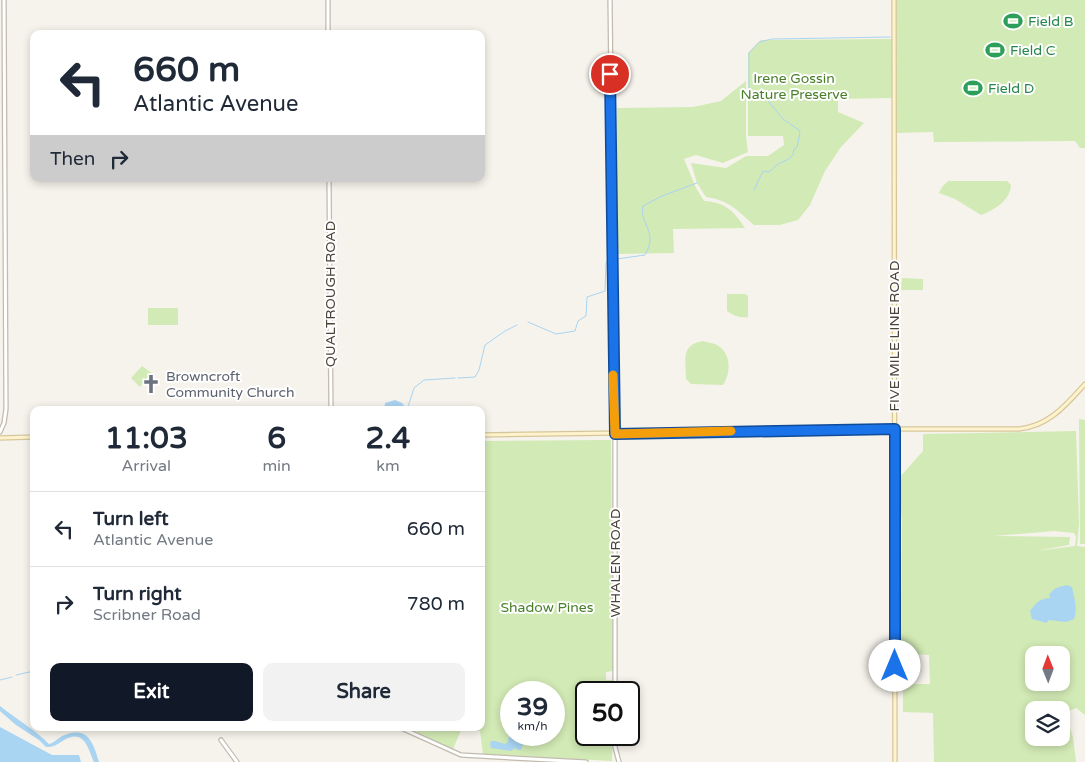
<!DOCTYPE html>
<html lang="en">
<head>
<meta charset="utf-8">
<style>
  body { margin:0; font-family:"Varela Round",sans-serif; background:#f2f2f3; color:#1f2937; height:100vh; display:flex; flex-direction:column; font-size:19px; white-space:nowrap }
  * { box-sizing:border-box; margin:0 }
  p { font-size:16px; color:#747a83 }
  .icon { flex:none; width:28px; height:28px; fill:none; stroke:currentColor; stroke-width:2; stroke-linecap:round; stroke-linejoin:round }
  .map { position:relative; flex:1; overflow:hidden }
  .drawer { position:absolute; left:30px; top:406px; width:455px; height:325px; display:flex; flex-direction:column; background:#fff; border-radius:10px; box-shadow:0 2px 8px #0003 }
  .drawer>* { flex:none }
  .top-card { position:absolute; left:30px; top:30px; width:455px; height:152px; border-radius:10px; box-shadow:0 2px 8px #0003; background:#fff; color:#1f2937; overflow:hidden }
  .needle { width:32px; rotate:359deg }
  .buttons { position:absolute; left:1025px; top:646px; display:grid; gap:10px }
  .buttons a { display:grid; place-items:center; width:45px; height:45px; border-radius:10px; background:#fff; box-shadow:0 2px 8px #0003; font-size:25px }
  .speed { position:absolute; left:500px; top:681px; display:flex; gap:10px; font-size:25px; font-weight:700; text-align:center }
  .speed>* { display:grid; place-content:center; width:65px; height:65px; border-radius:50%; background:#fff; box-shadow:0 2px 8px #0003; line-height:1 }
  .speed small { font-size:12px; font-weight:400 }
  .speed .limit { border:2px solid #111; border-radius:8px; background:#fff; color:#111 }
  .pin { position:absolute; display:grid; place-items:center; width:42px; height:42px; color:#fff; margin:-21px; border:2px solid #fff; border-radius:50%; box-shadow:0 1px 5px #0007 }
  .me { position:absolute; width:55px; margin:-28px; rotate:0deg; stroke-linejoin:round; filter:drop-shadow(0 0 4px #0008) }
  .turn { display:flex; align-items:center; gap:18px; height:105px; padding:0 20px; font-size:22px }
  .turn .icon { width:65px; height:65px; stroke-width:2.5 }
  .turn b { display:block; font-size:35px; line-height:42px }
  .then { display:flex; align-items:center; height:48px; padding:0 20px; background:#0003; gap:10px; font-size:19px }
  .eta { display:flex; justify-content:space-evenly; align-items:center; height:85px; text-align:center }
  .eta b { font-size:30px; font-weight:700; line-height:35px }
  .cta { display:flex; gap:10px; margin-top:auto; padding:10px 20px }
  .cta a { flex:1; height:58px; border-radius:10px; background:#111827; color:#fff; font-size:20px; font-weight:700; line-height:58px; text-align:center }
  .cta a+a { background:#f2f2f3; color:#1f2937 }
  ul { padding:0; list-style:none }
  li { display:flex; align-items:center; gap:15px; height:75px; padding:0 20px; border-top:1px solid #e0e1e3 }
  li div { flex:1 }
  li b { display:block; font-size:19px }
  li em { font-style:normal }
  .map>svg:first-child { display:block }
  .green { fill:#d2eab5; fill-rule:evenodd }
  .water { fill:#a9d4f2 }
  .lines { fill:none; stroke-linecap:round; stroke-linejoin:round }
  .stream { stroke:#a9d4f2; stroke-width:1 }
  .tertiary-casing { stroke:#c2bbae; stroke-width:5.5 }
  .secondary-casing { stroke:#d6c79b; stroke-width:5.5 }
  .tertiary { stroke:#fff; stroke-width:3 }
  .secondary { stroke:#fff3cd; stroke-width:3 }
  .route-casing { stroke:#114b97; stroke-width:12 }
  .route { stroke:#1a73e8; stroke-width:9 }
  .slow { stroke:#f59e0b; stroke-width:9 }
  .labels { text-anchor:middle; dominant-baseline:central; stroke-width:4; stroke-linejoin:round; paint-order:stroke }
  .leisure-label { font-size:14px; fill:#27864d; stroke:#fff; text-anchor:start }
  .park-label { font-size:14px; fill:#4a7f2a; stroke:#fff }
  .street-label { font-size:14px; fill:#4b4439; stroke:#fff }
  .worship-label { font-size:14px; fill:#5b616d; stroke:#fff; text-anchor:start }
</style>
</head>
<body>
<div class="map">
<svg width="1085" height="762" viewBox="0 0 1085 762">
  <rect width="100%" height="100%" fill="#f6f3ec"/>
  <g class="green">
    <path d="M896 0H1085V148H1080L1075 141 934 142 933 132 896 133Z"/>
    <path d="M892 39V98L838 99V112L864 123 841 147 825 171 810 205 798 220 780 225H754C738 211 729 200 706 197L697 183 691 163 726 168 746 156H768L784 145 783 136H748V53L761 40Z"/>
    <path d="M746 81V136L748 152 723 163 696 155 684 159 696 188 704 201C725 202 734 211 745 228L673 229 674 253 617 254V108L693 107 721 101Z"/>
    <path d="M948 181H1007L1011 185C1010 201 994 210 981 215L955 199 939 193 942 187Z"/>
    <path d="M902 278 923 279V290H901Z"/>
    <path d="M727 294H745L748 296V317C739 318 734 316 727 311Z"/>
    <rect x="148" y="308" width="30" height="17"/>
    <path d="M703 341C706 342 711 343 715 344 731 351 732 372 723 385L691 384 686 379C686 360 680 345 703 341Z"/>
    <path d="M142 366 153 374 140 387 131 378Z"/>
    <path d="M1079 419 1085 420V544H1080Z"/>
    <path d="M1076 431 1079 524 1077 546 1085 547V715L1076 708 1065 713 1073 737 1076 762H934L933 713 903 712V684H930L929 655 901 653 902 523 899 478 923 451V434ZM1054 531 1074 533 1076 537 1075 546 1036 551 1069 545 1070 537 994 536ZM1034 655H1061V682H1034ZM1034 710H1061V738H1034Z"/>
    <path d="M611 440 613 671 606 672V680H613V692H586V735H613L612 761 483 754 480 731 462 728 453 749 408 728H481V441ZM511 692H554V735H511Z"/>
  </g>
  <g class="water">
    <path d="M395 400 402 403 405 407 401 410H384L385 403Z"/>
    <path d="M1067 585 1072 587C1074 598 1078 608 1074 619L1066 622 1048 620 1047 623 1032 619 1030 611C1036 603 1040 598 1051 598L1049 596C1052 588 1059 587 1067 585Z"/>
    <path d="M0 706C16 719 34 729 49 744 54 743 57 739 62 736 87 725 93 741 99 762H94C87 745 83 727 61 742 56 745 53 747 46 747L39 740 16 725 0 711Z"/>
    <path d="M0 727 52 755H79L81 762H0Z"/>
    <path d="M511 734 515 735 523 744 521 750H518L515 748 511 751 491 748 490 744 491 741H495L505 744 508 742 509 735Z"/>
  </g>
  <g class="lines">
    <g class="stream">
      <path d="M754 190 763 171 769 172C773 169 776 165 780 163 788 159 793 159 794 149L797 147 800 133 799 130 783 119 763 95 752 94 749 92V53L759 42 772 39 890 37"/>
      <path d="M617 259 645 255C659 231 639 225 643 206L662 196 697 183"/>
      <path d="M528 322 556 334 575 331 578 321 586 316 587 297 605 291 606 263 608 260H610"/>
      <path d="M458 378 475 377 479 370 485 345 505 331 517 325"/>
      <path d="M407 410 414 388 424 380 455 378"/>
      <path d="M16 675 34 671"/>
      <path d="M0 680 12 677"/>
    </g>
    <g class="tertiary-casing">
      <g id="tertiary">
        <path d="M328 0V34"/>
        <path d="M610 0 615 434V692"/>
        <path d="M329 179 331 410"/>
        <path d="M0 432 4 423 6 409 4 0"/>
        <path d="M401 728 461 755 586 762"/>
        <path d="M615 735V747L619 762"/>
        <path d="M221 740 237 762"/>
      </g>
    </g>
    <g class="secondary-casing">
      <g id="secondary">
        <path d="M894 0 895 762"/>
        <path d="M481 435 895 429H1019C1049 426 1066 405 1085 384"/>
        <path d="M0 438 34 437"/>
      </g>
    </g>
    <use href="#tertiary" class="tertiary"/>
    <use href="#secondary" class="secondary"/>
  </g>
  <g class="lines">
    <g class="route-casing">
      <path id="route" d="M610 74 615 434 895 429V666"/>
    </g>
    <use href="#route" class="route"/>
    <path class="slow" d="M613 375 615 434 731 431"/>
  </g>
  <defs>
    <g id="stadium-bare" transform="scale(1.5)"><path d="M0-5a6.5 5 0 1 0 0 10a6.5 5 0 1 0 0-10ZM-3.5-1.8h7v3.6h-7Z" fill="#2e9e5b" stroke="#fff" stroke-width="2.5" paint-order="stroke"/></g>
    <g id="church-bare" transform="scale(1.5)"><path d="M-1.2-6h2.4v3.5h3.3v2.4h-3.3V6h-2.4V-.1h-3.3v-2.4h3.3Z" fill="#6b7280" stroke="#fff" stroke-width="2.5" paint-order="stroke"/></g>
  </defs>
  <g fill-rule="evenodd">
    <use href="#stadium-bare" x="1013" y="21"/>
    <use href="#stadium-bare" x="995" y="50"/>
    <use href="#stadium-bare" x="973" y="88"/>
    <use href="#church-bare" x="151" y="384"/>
  </g>
  <g class="labels">
    <g class="leisure-label">
      <text x="1028" y="21">Field B</text>
      <text x="1010" y="50">Field C</text>
      <text x="988" y="88">Field D</text>
    </g>
    <g class="park-label">
      <text x="794" y="78">Irene Gossin<tspan x="794" dy="16">Nature Preserve</tspan></text>
      <text x="547" y="607">Shadow Pines</text>
    </g>
    <g class="street-label">
      <text transform="translate(330 294) rotate(-90)">QUALTROUGH ROAD</text>
      <text transform="translate(894 336) rotate(-90)">FIVE MILE LINE ROAD</text>
      <text transform="translate(615 563) rotate(-90)">WHALEN ROAD</text>
    </g>
    <g class="worship-label">
      <text x="166" y="376">Browncroft<tspan x="166" dy="16">Community Church</tspan></text>
    </g>
  </g>
</svg>
<div class="buttons">
<a><svg class="needle" viewBox="-14 -14 28 28"><path d="M0-13l5 13h-10z" fill="#e53935"/><path d="M0 13l5-13h-10z" fill="#747a83"/></svg></a>
<a><svg class="icon" aria-label="layers" viewBox="0 0 24 24"><path d="M12 4l9 5-9 5-9-5zM3 14l9 5 9-5"/></svg></a>
</div>
<div class="speed"><div>39<small>km/h</small></div><div class="limit">50</div></div>
<div class="pin" style="left:610px;top:74px;background:#d93025"><svg class="icon" aria-label="arrive" viewBox="0 0 24 24"><path d="M6 21V4h12l-3 4 3 4H6"/></svg></div>
<svg class="me" style="left:895px;top:666px" viewBox="-20 -20 40 40"><circle r="19" fill="#fff"/><path d="M0-13L10 11 0 6-10 11z" fill="#1a73e8"/></svg>
<div class="top-card">
<div class="turn"><svg class="icon" aria-label="left" viewBox="0 0 24 24"><path d="M17 20v-9H6M10 6l-5 5 5 5"/></svg><div><b>660 m</b>Atlantic Avenue</div></div>
<div class="then">Then<svg class="icon" aria-label="right" viewBox="0 0 24 24"><path d="M7 20v-9h11M14 6l5 5-5 5"/></svg></div>
</div>
<section class="drawer">
<div class="eta">
<div><b>11:03</b><p>Arrival</p></div>
<div><b>6</b><p>min</p></div>
<div><b>2.4</b><p>km</p></div>
</div>
<ul>
<li><svg class="icon" aria-label="left" viewBox="0 0 24 24"><path d="M17 20v-9H6M10 6l-5 5 5 5"/></svg><div><b>Turn left</b><p>Atlantic Avenue</p></div><em>660 m</em></li>
<li><svg class="icon" aria-label="right" viewBox="0 0 24 24"><path d="M7 20v-9h11M14 6l5 5-5 5"/></svg><div><b>Turn right</b><p>Scribner Road</p></div><em>780 m</em></li>
</ul>
<div class="cta"><a>Exit</a><a>Share</a></div>
</section>
</div>
</body>
</html>
